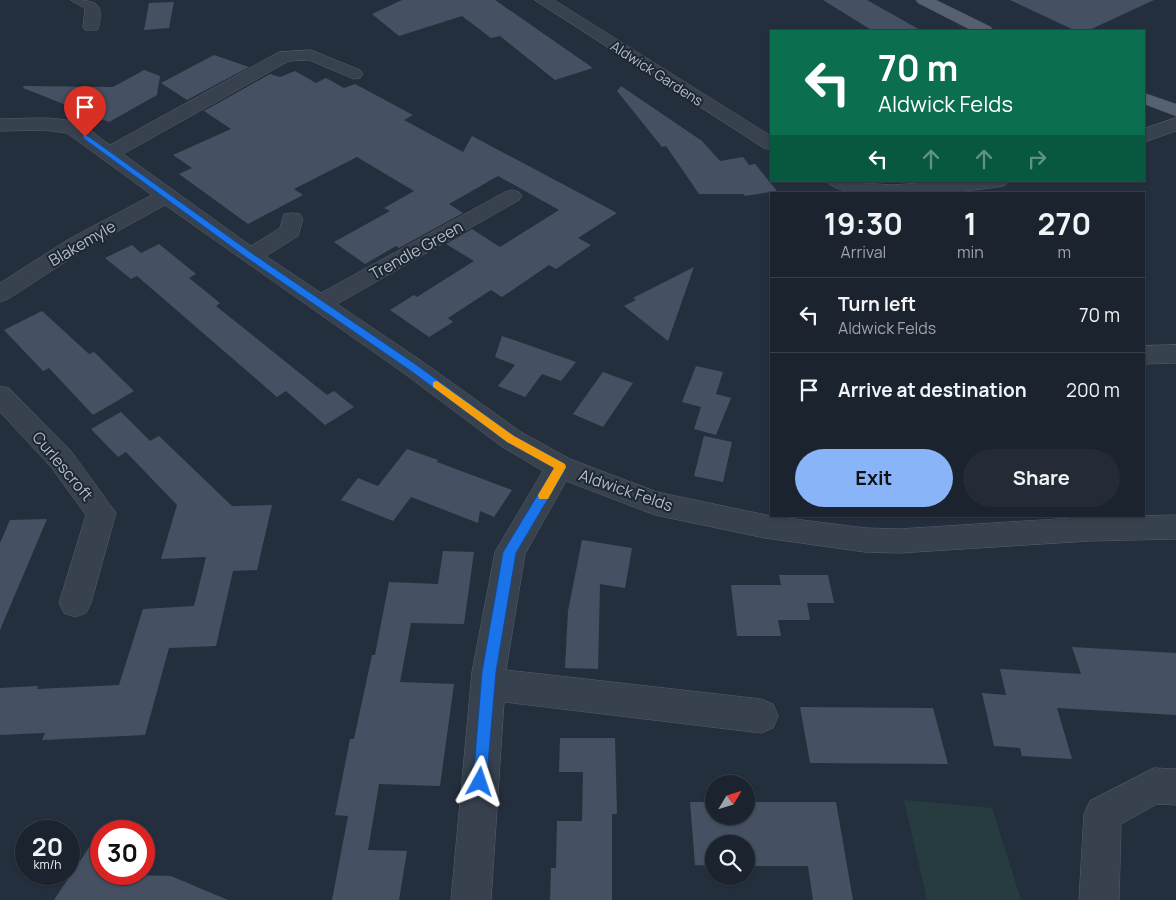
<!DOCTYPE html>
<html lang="en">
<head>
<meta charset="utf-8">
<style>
  body { margin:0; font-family:Manrope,sans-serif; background:#242b36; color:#f1f3f6; height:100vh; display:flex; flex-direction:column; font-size:19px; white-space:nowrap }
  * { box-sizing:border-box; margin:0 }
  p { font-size:16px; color:#a0a4aa }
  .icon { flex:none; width:28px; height:28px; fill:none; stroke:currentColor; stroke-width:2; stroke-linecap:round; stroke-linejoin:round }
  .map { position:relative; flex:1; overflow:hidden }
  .side { position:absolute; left:770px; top:192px; width:375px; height:325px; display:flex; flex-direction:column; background:#1b232e; border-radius:0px; box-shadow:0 1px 4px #0004,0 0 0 1px #39404a }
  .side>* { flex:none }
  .top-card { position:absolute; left:770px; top:30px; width:375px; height:152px; border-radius:0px; box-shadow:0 1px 4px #0004,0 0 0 1px #39404a; background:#0b6e4f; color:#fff; overflow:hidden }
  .needle { width:32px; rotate:52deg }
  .controls { position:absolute; left:705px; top:775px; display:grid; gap:10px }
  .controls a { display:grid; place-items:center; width:50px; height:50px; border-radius:50%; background:#1b232e; box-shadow:0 1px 4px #0004,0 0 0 1px #39404a; font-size:25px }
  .speed { position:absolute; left:15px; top:820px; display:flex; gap:10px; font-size:25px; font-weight:700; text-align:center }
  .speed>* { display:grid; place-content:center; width:65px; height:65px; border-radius:50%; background:#1b232e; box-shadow:0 1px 4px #0004,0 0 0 1px #39404a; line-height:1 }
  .speed small { font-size:12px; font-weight:400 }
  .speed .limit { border:8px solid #d22; background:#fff; color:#111 }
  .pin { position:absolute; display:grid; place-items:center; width:42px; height:42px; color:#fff; margin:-51px -21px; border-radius:50% 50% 50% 0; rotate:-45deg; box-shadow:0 0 5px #0007 }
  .pin .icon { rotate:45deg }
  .me { position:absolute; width:55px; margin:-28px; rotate:5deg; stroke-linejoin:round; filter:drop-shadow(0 0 4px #0008) }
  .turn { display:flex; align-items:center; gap:18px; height:105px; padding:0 25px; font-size:22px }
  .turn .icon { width:65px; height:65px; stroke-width:2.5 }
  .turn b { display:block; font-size:35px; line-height:42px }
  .lanes { display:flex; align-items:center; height:48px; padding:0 25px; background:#0003; justify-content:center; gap:25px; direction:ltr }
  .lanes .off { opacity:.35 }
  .eta { display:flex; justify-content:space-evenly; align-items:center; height:85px; text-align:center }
  .eta b { font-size:30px; font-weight:700; line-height:35px }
  .button { display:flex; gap:10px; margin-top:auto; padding:10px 25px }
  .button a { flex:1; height:58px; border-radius:30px; background:#8ab4f8; color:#111; font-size:20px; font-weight:700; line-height:58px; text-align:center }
  .button a+a { background:#242b36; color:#f1f3f6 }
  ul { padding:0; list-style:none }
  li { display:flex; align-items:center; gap:15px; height:75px; padding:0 25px; border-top:1px solid #39404a }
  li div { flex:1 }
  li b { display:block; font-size:19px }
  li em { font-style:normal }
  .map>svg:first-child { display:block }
  .green { fill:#263c3f }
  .building { fill:#455162 }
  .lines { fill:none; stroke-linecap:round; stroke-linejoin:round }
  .minor-casing { stroke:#565f6c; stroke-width:1 }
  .major-casing { stroke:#414a57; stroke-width:1 }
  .minor { fill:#38414e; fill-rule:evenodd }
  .major { fill:#56606e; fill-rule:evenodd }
  .route { fill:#1a73e8; stroke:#114b97 }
  .slow { fill:#f59e0b }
  .labels { text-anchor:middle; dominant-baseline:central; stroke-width:4; stroke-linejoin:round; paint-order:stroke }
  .far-street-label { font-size:14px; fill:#b4bcc9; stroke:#1d2633 }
  .street-label { font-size:16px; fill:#b4bcc9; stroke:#1d2633 }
</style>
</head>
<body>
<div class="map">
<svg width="1176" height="900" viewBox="0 0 1176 900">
  <rect width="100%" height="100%" fill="#242f3e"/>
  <path class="green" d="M904 800 992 808 1021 900H927Z"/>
  <g class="building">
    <path d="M402 0H495L593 68 555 80 500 36 491 38 462 16 399 36 372 14Z"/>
    <path d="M823 0H867L922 31H873Z"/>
    <path d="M1010 0H1154L1087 31H1076Z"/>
    <path d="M174 2 169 28 144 30 149 3Z"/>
    <path d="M214 55 249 67 187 100 161 83Z"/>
    <path d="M144 70 160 76 157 95 109 122 23 88 24 86 113 87Z"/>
    <path d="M295 71 316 83 326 78 344 88 355 84 413 115 404 120 463 152 472 136 617 213 578 238 591 245 556 269 549 265 502 297 491 290 448 318 453 322 429 337 390 310 414 295 417 297 474 261 446 244 472 229 500 247 559 210 498 176 449 204 463 213 399 248 396 246 365 264 334 242 390 211 384 208 414 191 357 157 294 189 303 195 248 224 179 174 192 168 173 155 231 129 204 111 270 74 280 77Z"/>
    <path d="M621 86 702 141 720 161 743 157 749 165 755 164 777 191 745 196 743 194H699L666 146 662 147 617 91Z"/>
    <path d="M159 244 196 274 189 278 220 303 216 306 327 395 334 391 354 407 325 425 286 391 277 397 137 276 131 279 105 258 132 245 141 253Z"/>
    <path d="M694 267 668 341 624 306 636 300 633 298Z"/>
    <path d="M42 311 89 354 94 352 134 391 93 415 49 368 43 371 4 330Z"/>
    <path d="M502 336 531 346 576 362 561 381 542 374 525 397 498 386 515 365 495 357Z"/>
    <path d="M696 366 723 372 716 394 731 398 716 435 694 429 701 407 682 402Z"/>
    <path d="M603 372 633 383 603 427 573 414Z"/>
    <path d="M121 412 150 441 159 436 232 506 272 505 257 570 233 571 216 646 169 648 145 735 42 740 45 733 0 735V688L38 686 37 689 119 685 143 609 194 606 206 557 161 559 177 505 126 452 118 457 91 429Z"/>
    <path d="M704 436 732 442 723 482 694 476Z"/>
    <path d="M407 449 438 460 437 462 512 490 494 517 480 511 478 523 411 497 393 521 341 500 358 478 378 486Z"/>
    <path d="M47 519 0 630V543L10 520Z"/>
    <path d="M582 540 632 548 625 588 600 584 598 669 565 668 568 611Z"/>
    <path d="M443 551 474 552 464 624 411 623 400 682 454 684 440 786 379 784 368 850 407 851 399 900H332L348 816 335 815 350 739H354L372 655H375L389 582 438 584Z"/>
    <path d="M779 575H828L834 603H807L810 620H778L781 636H737L731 585H781Z"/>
    <path d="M1072 647 1176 653V715L1057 708 1072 759 1022 756 1020 748 994 746 982 693 1006 695 1000 669 1081 674Z"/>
    <path d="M800 707 933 708 948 764 810 763Z"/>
    <path d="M560 738H615L617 814H612V900H550L551 868H556L557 821H582L583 772H559Z"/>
    <path d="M690 802H714V816H746V802H836L853 900H813L808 866H746V844H714V866L695 865Z"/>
    <path d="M92 843 101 846V874L171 876 228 900H54Z"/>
  </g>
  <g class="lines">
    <g class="minor-casing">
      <g id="minor">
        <path d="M71 0C85 0 102 0 100 15 100 21 100 26 97 30H85L83 27 85 9Z"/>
        <path d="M535 0H554L771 136V150L764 148Z"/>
        <path d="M311 50 360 70 363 74 360 78 354 79 309 60 289 61 123 154 251 246 280 228 284 214 292 213 300 214 303 219 298 236 266 256 321 293 505 192 512 190 519 192 522 196 519 200 337 304 423 362 521 432 570 459 657 492 771 516 865 528 899 529 1089 517 1176 515V539L1089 541 899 553 865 552 765 538 655 515 566 481 525 554 506 670 761 699 773 704 778 716 773 728 761 733 504 702 491 900H451L472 672 495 552 543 471 501 446 405 374 165 205 85 249 8 299 0 302V283L69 239 152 195 67 133 44 130 0 131V119C25 119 54 115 78 123 89 127 100 139 110 145L279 52Z"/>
        <path d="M1176 118V131L1144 142V129Z"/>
        <path d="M826 181 893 185 947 181H1008L1005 185 998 187C969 191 842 205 826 181Z"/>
        <path d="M1176 345V363L1144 364V346Z"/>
        <path d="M0 386 9 388 71 451 116 513 91 603 86 613 75 617 64 613 59 603 86 515 51 467 0 412Z"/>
        <path d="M1154 768 1176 769V805L1157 804 1121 824 1119 900H1079L1084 814 1090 801Z"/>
      </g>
    </g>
    <g class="major-casing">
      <g id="major">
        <path d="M916 0H936L991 27 993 31H973L918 3Z"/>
        <path d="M1144 93 1176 104V116L1144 104Z"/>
      </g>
    </g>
    <use href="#minor" class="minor"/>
    <use href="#major" class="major"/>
  </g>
  <path class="route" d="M85 134 253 254 418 366 514 436 565 464V470L516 553 496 672 486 787 480 789 475 787 473 782 482 672 503 552 554 468 507 442 411 371 247 258 83 138V135Z"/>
  <path class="slow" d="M437 381 514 436 565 464 566 467 548 499H539L538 495 554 468 507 442 433 387V382Z"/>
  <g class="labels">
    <g class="far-street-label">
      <text transform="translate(657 73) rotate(33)">Aldwick Gardens</text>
    </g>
    <g class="street-label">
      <text transform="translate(82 243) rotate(-30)">Blakemyle</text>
      <text transform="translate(416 250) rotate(-29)">Trendle Green</text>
      <text transform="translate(63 466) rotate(50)">Curlescroft</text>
      <text transform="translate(626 490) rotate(19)">Aldwick Felds</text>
    </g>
  </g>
</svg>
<div class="controls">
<a><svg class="needle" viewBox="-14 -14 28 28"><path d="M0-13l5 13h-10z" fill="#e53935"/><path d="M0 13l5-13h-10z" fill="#a0a4aa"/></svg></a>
<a><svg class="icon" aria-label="search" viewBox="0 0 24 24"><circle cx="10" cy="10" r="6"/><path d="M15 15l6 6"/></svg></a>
</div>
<div class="speed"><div>20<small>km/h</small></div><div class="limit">30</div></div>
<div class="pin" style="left:85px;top:137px;background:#d93025"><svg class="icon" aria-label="arrive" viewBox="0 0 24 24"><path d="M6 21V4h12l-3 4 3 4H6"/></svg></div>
<svg class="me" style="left:480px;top:782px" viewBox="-20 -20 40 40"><path d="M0-17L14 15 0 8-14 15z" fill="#1a73e8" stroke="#fff" stroke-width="4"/></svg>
<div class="top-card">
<div class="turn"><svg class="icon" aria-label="left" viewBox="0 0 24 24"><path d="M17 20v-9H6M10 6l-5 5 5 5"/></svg><div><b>70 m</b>Aldwick Felds</div></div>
<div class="lanes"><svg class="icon" aria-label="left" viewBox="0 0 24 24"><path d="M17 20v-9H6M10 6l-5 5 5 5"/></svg><svg class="icon off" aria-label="ahead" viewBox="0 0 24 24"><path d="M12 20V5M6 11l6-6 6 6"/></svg><svg class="icon off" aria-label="ahead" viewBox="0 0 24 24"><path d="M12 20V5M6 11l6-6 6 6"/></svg><svg class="icon off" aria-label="right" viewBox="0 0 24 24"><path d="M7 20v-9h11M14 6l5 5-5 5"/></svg></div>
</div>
<section class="side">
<div class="eta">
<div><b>19:30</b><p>Arrival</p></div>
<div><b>1</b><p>min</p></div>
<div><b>270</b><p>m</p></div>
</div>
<ul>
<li><svg class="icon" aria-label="left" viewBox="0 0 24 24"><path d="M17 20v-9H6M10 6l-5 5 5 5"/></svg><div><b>Turn left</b><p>Aldwick Felds</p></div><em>70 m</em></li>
<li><svg class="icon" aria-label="arrive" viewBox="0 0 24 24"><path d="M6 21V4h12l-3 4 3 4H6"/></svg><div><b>Arrive at destination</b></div><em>200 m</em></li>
</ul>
<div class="button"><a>Exit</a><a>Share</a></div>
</section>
</div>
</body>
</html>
